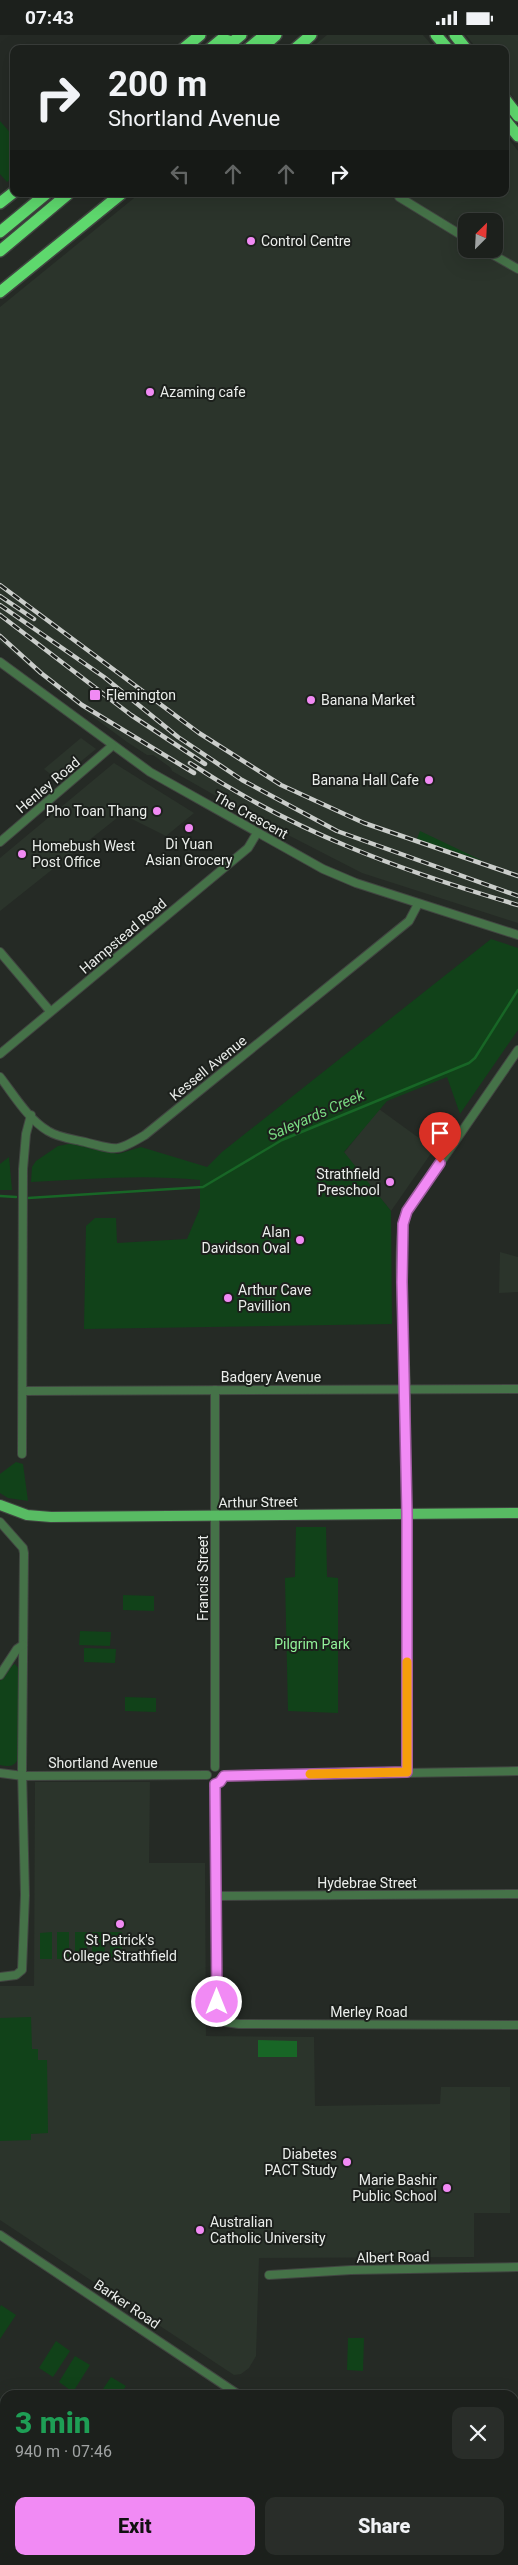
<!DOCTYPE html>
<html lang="en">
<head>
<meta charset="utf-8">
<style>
  body { margin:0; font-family:Roboto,sans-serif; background:#292d29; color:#f1f3f6; height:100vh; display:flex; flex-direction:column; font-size:19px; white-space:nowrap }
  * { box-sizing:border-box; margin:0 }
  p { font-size:16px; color:#a0a3a3 }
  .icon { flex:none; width:28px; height:28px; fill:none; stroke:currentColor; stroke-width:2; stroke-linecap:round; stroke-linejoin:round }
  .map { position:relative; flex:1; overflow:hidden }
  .drawer { position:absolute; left:0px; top:2355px; width:519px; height:175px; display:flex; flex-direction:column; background:#1c201c; border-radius:15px 15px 0 0; box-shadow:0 5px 20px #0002,0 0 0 1px #3a3e3b }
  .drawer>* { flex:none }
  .hud { position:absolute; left:10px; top:10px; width:499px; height:152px; border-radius:10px; box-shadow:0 5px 20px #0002,0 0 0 1px #3a3e3b; background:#1c201c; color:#f1f3f6; overflow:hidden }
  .needle { width:32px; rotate:24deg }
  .tools { position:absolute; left:458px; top:178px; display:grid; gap:10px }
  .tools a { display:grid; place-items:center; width:45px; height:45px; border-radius:10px; background:#1c201c; box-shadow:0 5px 20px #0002,0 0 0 1px #3a3e3b; font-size:25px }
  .pin { position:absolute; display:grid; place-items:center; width:42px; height:42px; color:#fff; margin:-51px -21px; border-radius:50% 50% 50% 0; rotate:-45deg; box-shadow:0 0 5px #0007 }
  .pin .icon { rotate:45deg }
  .me { position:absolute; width:55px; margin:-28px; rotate:0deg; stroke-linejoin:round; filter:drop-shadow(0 0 4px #0008) }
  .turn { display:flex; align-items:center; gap:18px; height:105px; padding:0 15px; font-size:22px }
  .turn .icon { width:65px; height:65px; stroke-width:2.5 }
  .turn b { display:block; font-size:35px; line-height:42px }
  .lanes { display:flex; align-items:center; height:48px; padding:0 15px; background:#0003; justify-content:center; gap:25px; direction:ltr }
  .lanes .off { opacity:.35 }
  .round { display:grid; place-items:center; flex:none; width:52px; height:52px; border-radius:10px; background:#292d29 }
  .summary { display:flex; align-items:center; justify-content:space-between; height:85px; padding:0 15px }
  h1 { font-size:30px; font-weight:800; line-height:38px; color:#1e9e55 }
  .primary-button { display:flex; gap:10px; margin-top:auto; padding:10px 15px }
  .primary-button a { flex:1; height:58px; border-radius:10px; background:#f18af4; color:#111; font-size:20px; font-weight:800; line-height:58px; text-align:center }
  .primary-button a+a { background:#292d29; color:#f1f3f6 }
  .status { display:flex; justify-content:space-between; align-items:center; height:35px; padding:0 25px; background:#1c201c; direction:ltr }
  .status svg { height:14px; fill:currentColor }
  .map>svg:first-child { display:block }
  .built { fill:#2b342b; fill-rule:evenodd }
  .green { fill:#114219 }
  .water { fill:#186626 }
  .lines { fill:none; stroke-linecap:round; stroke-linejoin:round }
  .stream { stroke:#186626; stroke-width:2.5 }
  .minor-casing { stroke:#414541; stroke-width:10 }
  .major-casing { stroke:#414541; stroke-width:12 }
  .highway-casing { stroke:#414541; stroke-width:14 }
  .minor { stroke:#457248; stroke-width:8 }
  .major { stroke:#58bb63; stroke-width:10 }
  .highway { stroke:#5ed86d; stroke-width:11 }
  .rail-casing { stroke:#cacdca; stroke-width:4.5 }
  .rail { stroke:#1c201c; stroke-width:2.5; stroke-dasharray:8; stroke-linecap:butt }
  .route-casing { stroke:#9d5a9f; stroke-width:12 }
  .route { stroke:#f18af4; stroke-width:9 }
  .slow { stroke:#f59e0b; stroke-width:9 }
  .poi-dot { fill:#f18af4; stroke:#1c201c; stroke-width:2 }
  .labels { text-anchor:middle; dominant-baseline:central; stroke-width:4; stroke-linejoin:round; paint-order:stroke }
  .poi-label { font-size:14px; fill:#ebeeeb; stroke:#1c201c; text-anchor:start }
  .street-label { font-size:14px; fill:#ebeeeb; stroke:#1c201c }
  .park-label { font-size:14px; fill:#92f49a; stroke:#1c201c }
  .water-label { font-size:15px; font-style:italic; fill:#79da82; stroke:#1c201c }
</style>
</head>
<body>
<div class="status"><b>07:43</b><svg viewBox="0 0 49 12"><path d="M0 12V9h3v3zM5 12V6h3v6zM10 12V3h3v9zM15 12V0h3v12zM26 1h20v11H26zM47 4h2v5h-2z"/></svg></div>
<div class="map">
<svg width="518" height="2530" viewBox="0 0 518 2530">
  <rect width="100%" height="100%" fill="#252a25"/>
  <g class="built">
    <path d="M327 0H423L435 14H310Z"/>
    <path d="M466 0H518V69L505 51V14H477Z"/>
    <path d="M505 99 518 116V888L362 838 253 782 172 736 171 733 153 720H147L127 707 58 656 0 607V272L139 159H505ZM466 186H494V214H466Z"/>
    <path d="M81 703 96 714 58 745 44 734Z"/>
    <path d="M114 728 194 778 166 801 122 779 0 876V823Z"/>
    <path d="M379 1074 434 1114 391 1176 344 1118Z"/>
    <path d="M500 1217 518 1222V1257L499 1258Z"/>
    <path d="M35 1747H150L149 1828H205L206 2001 314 2002 315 2071 440 2069 441 2052H510V2178H474V2222L259 2223 256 2321 249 2333 241 2339 234 2340 0 2185V1951H34Z"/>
  </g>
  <g class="green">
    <path d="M0 86 14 102V142L7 147 0 139Z"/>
    <path d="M420 796 483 826 417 804Z"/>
    <path d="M491 904 518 913V995L460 1079 447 1042 387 1066 344 1117 391 1176 392 1289 84 1294 86 1191 95 1183H116L117 1208 187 1204 200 1173V1145C144 1139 87 1144 31 1147L32 1132 36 1126 58 1111 74 1108 118 1119 141 1112 207 1132 222 1117Z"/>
    <path d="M9 1122 12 1155H0V1129Z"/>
    <path d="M16 1427 23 1429 28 1466 8 1463 0 1458V1439Z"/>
    <path d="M296 1492H326L327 1542 338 1543V1678L288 1676 285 1543 295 1542Z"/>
    <path d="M123 1560 154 1561V1576L123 1575Z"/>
    <path d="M80 1596 111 1597 110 1611 79 1610Z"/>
    <path d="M84 1613 116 1614 115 1628 84 1627Z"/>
    <path d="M15 1629 19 1634V1723C14 1732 9 1732 0 1730V1646L11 1631Z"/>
    <path d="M125 1662 156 1663V1677L125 1676Z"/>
    <path d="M52 1897V1924H40V1898Z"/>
    <rect x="57" y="1897" width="12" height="27"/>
    <rect x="75" y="1897" width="12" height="27"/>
    <path d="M92 1897H104L105 1924H92Z"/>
    <rect x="110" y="1897" width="12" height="26"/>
    <path d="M31 1982 32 2014H38V2025H47L48 2098 31 2099V2105L0 2106V1983Z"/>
    <path d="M1 2270 16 2280 0 2304V2272Z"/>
    <path d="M348 2303H364L363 2336 347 2335Z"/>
    <path d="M56 2306 70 2316 53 2342 39 2333Z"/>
    <path d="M75 2321 90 2330 73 2357 59 2347Z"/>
    <path d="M111 2342 126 2351 120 2360H99Z"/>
  </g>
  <path class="water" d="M258 2005 297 2006V2022H258Z"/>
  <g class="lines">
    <g class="stream">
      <path d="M0 1161 16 1162"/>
      <path d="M28 1163 203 1152 282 1105 469 1028 475 1023 518 955"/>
    </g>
    <g class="minor-casing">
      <g id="minor">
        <path d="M398 159 399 162 466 203"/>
        <path d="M494 197 498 194"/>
        <path d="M483 214 518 234"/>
        <path d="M0 627 150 737 323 834 356 848 518 900"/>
        <path d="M0 807 112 711"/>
        <path d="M0 917 50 976"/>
        <path d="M0 1019 248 813 257 798"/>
        <path d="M0 1042C14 1060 28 1084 48 1096 59 1103 73 1104 85 1107 117 1115 115 1118 145 1100L409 886 418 869"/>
        <path d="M23 1356 518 1354"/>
        <path d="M22 1419 23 1134 26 1099 31 1080"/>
        <path d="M0 1487 23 1513 24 1518 22 1735 25 1860 22 1935 16 1940 0 1942"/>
        <path d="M0 1640 17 1614 23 1610"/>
        <path d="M215 1732V1355"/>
        <path d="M407 1737C407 1609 406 1481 406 1354 406 1318 393 1202 407 1176L518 1015"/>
        <path d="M0 1738 23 1741 207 1740"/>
        <path d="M224 1741 518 1736"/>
        <path d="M215 1749 217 1967 220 1980 225 1987 239 1989 518 1990"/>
        <path d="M217 1861 518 1859"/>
        <path d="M0 2200 239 2360"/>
        <path d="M269 2240 351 2235 518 2232"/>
        <path d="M514 2409H518"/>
        <path d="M0 2416 5 2419"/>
        <path d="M0 2453 5 2445"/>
        <path d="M162 2525 169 2530"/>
        <path d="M484 2525 491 2530"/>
        <path d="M116 2530 119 2525"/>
      </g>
    </g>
    <g class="major-casing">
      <path id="major" d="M0 1470 27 1480 51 1482 518 1478"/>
    </g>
    <g class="highway-casing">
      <g id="highway">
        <path d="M436 0 448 14"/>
        <path d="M455 0 466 14"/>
        <path d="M183 14 200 0"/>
        <path d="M210 14 222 4 232 7"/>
        <path d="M224 14 241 0"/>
        <path d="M248 14 265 0"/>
        <path d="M260 14 276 0"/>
        <path d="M295 14 311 0"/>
        <path d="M505 64 518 81"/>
        <path d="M505 85 518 101"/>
        <path d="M0 168 14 157"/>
        <path d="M0 197 46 159"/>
        <path d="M0 216 68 159"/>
        <path d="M0 257 121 159"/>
      </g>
    </g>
    <use href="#minor" class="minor"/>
    <use href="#major" class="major"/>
    <use href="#highway" class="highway"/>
    <g class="rail-casing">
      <g id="rail">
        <path d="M0 550 199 698 281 750 364 788 518 841"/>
        <path d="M0 561 34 584"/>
        <path d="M0 570 104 642 178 702 242 745 337 796 518 861"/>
        <path d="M0 580 131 680 205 729"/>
        <path d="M0 601 41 638 82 670 194 738"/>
        <path d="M190 728C294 797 399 835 518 870"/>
      </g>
    </g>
    <use href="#rail" class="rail"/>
  </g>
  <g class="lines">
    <g class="route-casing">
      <path id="route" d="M217 1967 215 1749 220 1747 224 1741 407 1737V1479L402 1247 403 1189 407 1176 440 1128"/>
    </g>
    <use href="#route" class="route"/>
    <path class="slow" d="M310 1739 407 1737V1627"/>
  </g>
  <g class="poi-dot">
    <circle cx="251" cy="206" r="5"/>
    <circle cx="150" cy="357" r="5"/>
    <rect x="89" y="654" width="12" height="12" rx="2.5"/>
    <circle cx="311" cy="665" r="5"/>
    <circle cx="429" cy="745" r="5"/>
    <circle cx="157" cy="776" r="5"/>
    <circle cx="189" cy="793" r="5"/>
    <circle cx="22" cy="819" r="5"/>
    <circle cx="390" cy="1147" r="5"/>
    <circle cx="300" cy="1205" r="5"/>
    <circle cx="228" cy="1263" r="5"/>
    <circle cx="120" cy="1889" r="5"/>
    <circle cx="347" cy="2127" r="5"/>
    <circle cx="447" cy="2153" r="5"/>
    <circle cx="200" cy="2195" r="5"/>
  </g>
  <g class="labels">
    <g class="poi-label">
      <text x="261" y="206">Control Centre</text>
      <text x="160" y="357">Azaming cafe</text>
      <text x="106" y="660">Flemington</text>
      <text x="321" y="665">Banana Market</text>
      <text x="419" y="745" text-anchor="end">Banana Hall Cafe</text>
      <text x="147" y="776" text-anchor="end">Pho Toan Thang</text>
      <text x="189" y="809" text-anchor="middle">Di Yuan<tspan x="189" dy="16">Asian Grocery</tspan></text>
      <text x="32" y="811">Homebush West<tspan x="32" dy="16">Post Office</tspan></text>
      <text x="380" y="1139" text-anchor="end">Strathfield<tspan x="380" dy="16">Preschool</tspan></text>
      <text x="290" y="1197" text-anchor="end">Alan<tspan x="290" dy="16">Davidson Oval</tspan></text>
      <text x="238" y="1255">Arthur Cave<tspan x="238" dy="16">Pavillion</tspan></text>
      <text x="120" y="1905" text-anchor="middle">St Patrick's<tspan x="120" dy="16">College Strathfield</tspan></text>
      <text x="337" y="2119" text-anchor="end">Diabetes<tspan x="337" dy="16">PACT Study</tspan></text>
      <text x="437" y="2145" text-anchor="end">Marie Bashir<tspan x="437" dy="16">Public School</tspan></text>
      <text x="210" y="2187">Australian<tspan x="210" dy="16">Catholic University</tspan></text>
    </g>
    <g class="street-label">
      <text transform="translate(48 750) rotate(-40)">Henley Road</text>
      <text transform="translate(251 780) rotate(29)">The Crescent</text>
      <text transform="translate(123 901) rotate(-40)">Hampstead Road</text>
      <text transform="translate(208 1033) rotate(-39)">Kessell Avenue</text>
      <text x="271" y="1342">Badgery Avenue</text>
      <text transform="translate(258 1467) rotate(-1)">Arthur Street</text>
      <text transform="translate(203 1543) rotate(-90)">Francis Street</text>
      <text x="103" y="1728">Shortland Avenue</text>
      <text x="367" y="1848">Hydebrae Street</text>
      <text x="369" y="1977">Merley Road</text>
      <text transform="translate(393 2222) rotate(-1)">Albert Road</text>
      <text transform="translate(127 2269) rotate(34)">Barker Road</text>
    </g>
    <g class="park-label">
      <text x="312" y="1609">Pilgrim Park</text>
    </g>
    <g class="water-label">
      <text transform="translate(316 1080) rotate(-24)">Saleyards Creek</text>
    </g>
  </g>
</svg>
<div class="tools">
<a><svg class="needle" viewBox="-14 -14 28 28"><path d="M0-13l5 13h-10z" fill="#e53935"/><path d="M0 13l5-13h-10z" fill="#a0a3a3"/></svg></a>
</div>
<div class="pin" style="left:440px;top:1128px;background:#d93025"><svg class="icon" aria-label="arrive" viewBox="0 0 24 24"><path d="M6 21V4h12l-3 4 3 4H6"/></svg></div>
<svg class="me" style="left:217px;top:1967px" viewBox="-20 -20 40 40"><circle r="17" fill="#f18af4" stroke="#fff" stroke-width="3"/><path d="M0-11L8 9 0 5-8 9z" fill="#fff"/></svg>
<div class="hud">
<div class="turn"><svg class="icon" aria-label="right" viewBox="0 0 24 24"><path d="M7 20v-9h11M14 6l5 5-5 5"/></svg><div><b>200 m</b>Shortland Avenue</div></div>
<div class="lanes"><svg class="icon off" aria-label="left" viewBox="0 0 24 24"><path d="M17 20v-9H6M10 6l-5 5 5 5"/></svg><svg class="icon off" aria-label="ahead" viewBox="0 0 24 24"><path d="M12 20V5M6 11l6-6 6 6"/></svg><svg class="icon off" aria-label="ahead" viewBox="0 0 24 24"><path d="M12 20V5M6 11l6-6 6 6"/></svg><svg class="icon" aria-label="right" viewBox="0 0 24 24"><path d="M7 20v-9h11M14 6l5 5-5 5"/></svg></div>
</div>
<section class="drawer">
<div class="summary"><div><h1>3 min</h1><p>940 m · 07:46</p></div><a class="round"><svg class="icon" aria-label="close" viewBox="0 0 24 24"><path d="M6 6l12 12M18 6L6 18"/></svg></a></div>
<div class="primary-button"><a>Exit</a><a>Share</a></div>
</section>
</div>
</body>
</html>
